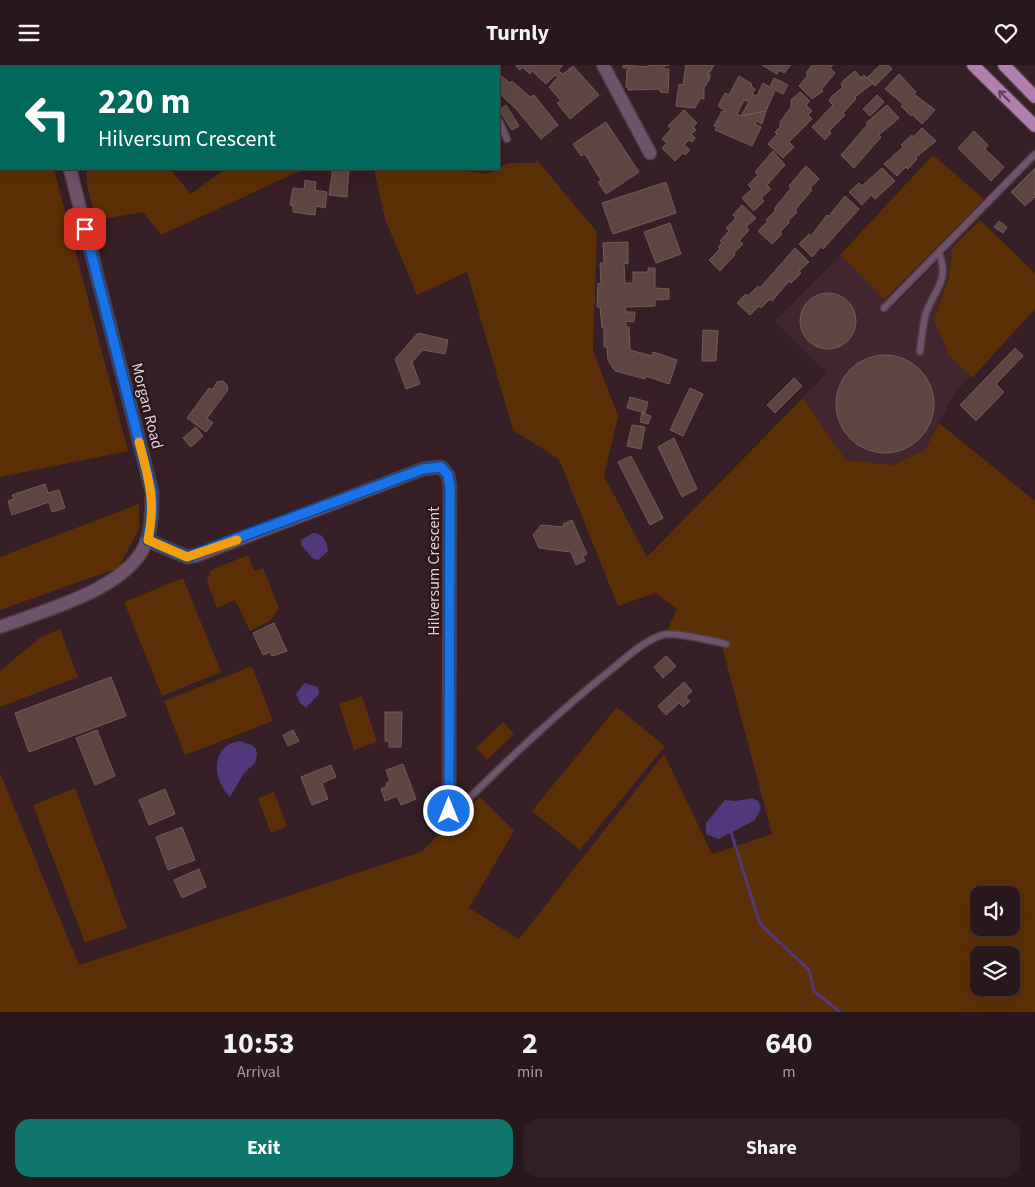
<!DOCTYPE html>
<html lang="en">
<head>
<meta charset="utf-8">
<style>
  body { margin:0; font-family:"Source Sans 3",sans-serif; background:#302026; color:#f1f3f6; height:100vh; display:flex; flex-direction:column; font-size:19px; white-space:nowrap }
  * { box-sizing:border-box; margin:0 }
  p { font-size:16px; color:#a59fa4 }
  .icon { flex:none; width:28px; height:28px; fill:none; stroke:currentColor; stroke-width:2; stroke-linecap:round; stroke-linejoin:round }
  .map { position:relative; height:947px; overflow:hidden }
  .panel { display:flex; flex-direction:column; background:#28171d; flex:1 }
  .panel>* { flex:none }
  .banner { position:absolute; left:0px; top:0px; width:500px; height:105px; box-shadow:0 5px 20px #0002,0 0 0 1px #44363b; background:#00695c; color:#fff; overflow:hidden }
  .tools { position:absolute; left:970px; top:821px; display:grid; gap:10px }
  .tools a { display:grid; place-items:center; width:50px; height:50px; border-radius:10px; background:#28171d; box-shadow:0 5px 20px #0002,0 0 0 1px #44363b; font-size:25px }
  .pin { position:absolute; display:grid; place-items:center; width:42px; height:42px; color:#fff; margin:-21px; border-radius:10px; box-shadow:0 2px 8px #0006 }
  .me { position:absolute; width:55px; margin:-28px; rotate:0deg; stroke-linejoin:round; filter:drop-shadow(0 0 4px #0008) }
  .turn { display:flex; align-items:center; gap:18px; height:105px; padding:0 15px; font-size:22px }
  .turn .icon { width:65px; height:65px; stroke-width:2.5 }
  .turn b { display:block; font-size:35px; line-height:42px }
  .eta { display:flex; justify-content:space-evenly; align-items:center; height:85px; text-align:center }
  .eta b { font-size:30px; font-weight:700; line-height:35px }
  .action { display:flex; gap:10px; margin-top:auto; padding:10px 15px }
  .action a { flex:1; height:58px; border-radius:15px; background:#0f766e; color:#fff; font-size:20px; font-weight:700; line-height:58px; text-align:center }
  .action a+a { background:#302026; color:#f1f3f6 }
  header { display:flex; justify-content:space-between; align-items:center; height:65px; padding:0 15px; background:#28171d; font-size:22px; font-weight:700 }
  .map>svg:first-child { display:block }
  .built { fill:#442631 }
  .green { fill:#5c3006; fill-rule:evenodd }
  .water { fill:#50387b }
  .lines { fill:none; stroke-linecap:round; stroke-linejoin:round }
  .stream { stroke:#50387b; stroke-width:3 }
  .building { fill:#5f4541; stroke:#755a56; fill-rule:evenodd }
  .lane-casing { stroke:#513c43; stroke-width:9 }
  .street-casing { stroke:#513c43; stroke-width:15 }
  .primary-casing { stroke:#513c43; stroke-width:15 }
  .lane { stroke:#6d546c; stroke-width:6 }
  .street { stroke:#6d546c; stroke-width:12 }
  .primary { stroke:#b27fb1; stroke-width:12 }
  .oneway { stroke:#614058 }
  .route-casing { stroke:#114b97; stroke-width:12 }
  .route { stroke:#1a73e8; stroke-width:9 }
  .slow { stroke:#f59e0b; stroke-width:9 }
  .labels { text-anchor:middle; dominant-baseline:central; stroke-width:4.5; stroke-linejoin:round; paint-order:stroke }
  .street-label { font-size:16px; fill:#e1d2d6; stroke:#2b161d }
</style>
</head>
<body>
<header><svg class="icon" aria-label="menu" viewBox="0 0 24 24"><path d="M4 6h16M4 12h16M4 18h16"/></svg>Turnly<svg class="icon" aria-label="heart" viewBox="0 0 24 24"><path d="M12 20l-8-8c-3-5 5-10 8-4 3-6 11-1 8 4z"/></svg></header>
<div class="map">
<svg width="1035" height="947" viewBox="0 0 1035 947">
  <rect width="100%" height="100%" fill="#361f27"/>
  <path class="built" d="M953 181 949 212 934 255 949 290 970 311 954 329 925 385 893 400 846 395 803 333 827 308 775 257 840 190 892 243Z"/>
  <g class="green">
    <path d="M0 0H78L1 1V104H54L128 386 0 412Z"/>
    <path d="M229 0H461L230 1Z"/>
    <path d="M933 90 984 134 884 235 840 190Z"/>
    <path d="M537 95 597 167 593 285 618 351 604 411 647 492 803 333 846 395 893 400 925 385 939 358 1035 436V947H0V708L79 900 421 787 480 732 514 766 469 843 519 874 664 689 712 789 772 769 722 581 664 572 677 544 655 528 618 541 559 394 513 365 467 207 417 230 385 154 374 104H454L488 109 508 98H536ZM979 830H1011V862H979ZM979 890H1011V922H979Z"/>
    <path d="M86 104H170L191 129 225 104H304L161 170 143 147 96 155 87 121Z"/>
    <path d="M980 155 1035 208V244L972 313 949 290 934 255 949 212 953 181Z"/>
    <path d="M139 439V464L118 503 0 545V492Z"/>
    <path d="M248 490 254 506 263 503 279 543 270 556 250 566 235 535 217 543 207 517 211 505Z"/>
    <path d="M183 513 221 607 162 631 124 537Z"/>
    <path d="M60 564 78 612 0 642V606L41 572Z"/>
    <path d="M252 601 273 656 185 690 164 636Z"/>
    <path d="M362 631 377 677 354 685 339 639Z"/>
    <path d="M617 642 665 681 580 785 532 746Z"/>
    <path d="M503 657 514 669 487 695 476 683Z"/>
    <path d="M75 723 127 863 85 878 33 740Z"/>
    <path d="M274 727 287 761 271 768 258 733Z"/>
  </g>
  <g class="water">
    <path d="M313 468C323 468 327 476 328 486L318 495 312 493 301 480V475Z"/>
    <path d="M304 618 318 622 319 629 306 643 300 638 296 629Z"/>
    <path d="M240 676 252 680 256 684 257 690 255 698 244 708 230 732C212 715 210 680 240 676Z"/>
    <path d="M752 733 758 736 761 743 755 755 719 774 706 769V758L725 735 736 736Z"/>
  </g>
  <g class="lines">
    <path class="stream" d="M731 767 760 859 809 905 814 926 840 947"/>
  </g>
  <g class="building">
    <path d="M515 0H563L558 6 563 9 573 1 599 30 570 54 557 38 561 36 549 22 558 12 555 10 546 19 532 6 530 9 522 2 520 5Z"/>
    <path d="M623 0 648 2V0H670L664 1V4H669L668 28 660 27V24L628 25V22H626L627 5 631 3H623Z"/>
    <path d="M686 0H714L710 7H708L707 9H710L709 16H707L706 21H704V34L700 33 695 43 676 41 679 19 683 20Z"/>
    <path d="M762 0H791L784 8 779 5 777 9Z"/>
    <path d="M812 0H833L830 3 835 8 821 25 823 26 812 34 799 21 808 10 806 8Z"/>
    <path d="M880 0H888L892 4 875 21 867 13Z"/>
    <path d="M855 6 861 13 864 10 873 18 855 32 856 34 843 48 845 50 829 66 831 68 825 75 812 62 833 40 829 36 832 31 843 22 841 20 844 15Z"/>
    <path d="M899 9 916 27 914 29 935 45 922 59 912 49 911 51 901 41 903 39 885 24Z"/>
    <path d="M500 10 510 18 512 16 530 32 534 30 558 60 541 74 516 44 499 28Z"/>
    <path d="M739 11 752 19 751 21 755 24 752 29 757 31 763 18 770 22 774 13 788 20 783 29 775 25 766 46 741 51 766 46 762 59 757 56 755 59 761 62 752 81 715 65 717 62 714 61 722 46 725 47 726 46 718 41 725 28 729 30ZM744 35 749 37 741 51 737 49Z"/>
    <path d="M800 27 810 36 806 40 812 46 808 50 812 54 789 77 794 82 783 93 768 79 777 69 775 67 780 62V57L791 42V35Z"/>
    <path d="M877 30 884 37 870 51 863 44Z"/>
    <path d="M506 40 519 61 512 65 499 45Z"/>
    <path d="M887 40 899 53 879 70 881 72 854 103 841 90 868 59 866 58Z"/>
    <path d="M684 45 697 58 693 62 696 65 691 69 695 73 692 77 689 75 684 80 690 85 685 90 683 88 675 96 662 83 667 78 662 74 671 64 668 61Z"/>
    <path d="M606 57 639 107 606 129 598 117 601 115 585 89 581 91 573 79Z"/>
    <path d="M922 63 936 76 915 93 917 94 908 104 906 102 897 111 884 99 903 82 901 80 912 70 913 72Z"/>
    <path d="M974 66 988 80 985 84 1004 102 991 116 958 83Z"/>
    <path d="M773 86 785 100 767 120 771 124 761 133 764 136 754 146 742 133 752 124 748 120 758 110 755 107Z"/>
    <path d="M806 101 819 114 810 123 812 125 795 145 797 147 788 156 789 158 780 167 782 169 772 179 758 166 768 156 766 155 776 145 774 144 791 123 789 121Z"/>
    <path d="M882 103 895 116 875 134 871 130 862 140 849 127 859 118 862 121Z"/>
    <path d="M1035 103V132L1025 141 1011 127Z"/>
    <path d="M333 104H349L347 132 329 130Z"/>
    <path d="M305 115 316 117 315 125 327 127 325 143 316 141 315 150 293 147V141L290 140 293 123 304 124Z"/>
    <path d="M666 117 676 148 613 169 602 138Z"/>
    <path d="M845 131 859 144 823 184 821 182 812 192 799 179 809 169 811 171 827 150 829 151Z"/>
    <path d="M742 140 756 153 746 162 749 165 739 176 743 179 734 188 735 190 720 206 709 195 720 184 718 182 722 178 720 176 729 166 726 163 736 153 733 150Z"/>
    <path d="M999 156 1007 162 1003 168 994 162Z"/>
    <path d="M670 158 681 189 656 198 644 167Z"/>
    <path d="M628 177V199L624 198 625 218H633V207H648V203H655V223L669 224V234L655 235V241L625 242 626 247H635L634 257 626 256V262H629L630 285 652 291 653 287 677 295 669 319 646 311 645 314 615 306 608 295 607 282H604V262L602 263 600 242H597L598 218 601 219 600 198H604L603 178Z"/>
    <path d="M795 183 809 197 799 206 801 208 791 218 789 216 772 236 770 234 761 243 759 241 750 250 737 238 746 229 748 231 758 221 760 223Z"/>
    <circle cx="828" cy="256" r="28"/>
    <path d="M703 265 718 266 716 296H702Z"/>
    <path d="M418 268 448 275 445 289 423 285 412 297 420 319 406 324 395 294Z"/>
    <path d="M1015 283 1023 291 996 319 1004 327 976 356 960 340Z"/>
    <circle cx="885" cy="339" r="49"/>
    <path d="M794 313 802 321 775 348 767 340Z"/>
    <path d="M223 316 227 320 228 325 207 353 213 358 206 367 187 353 209 323 212 325 217 317Z"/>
    <path d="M690 323 703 329 683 371 670 365Z"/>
    <path d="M630 332 648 337 645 348 627 343Z"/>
    <path d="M642 348 651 351 648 359 640 357Z"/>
    <path d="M632 360 645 362 641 384 627 381Z"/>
    <path d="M196 362 203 371 191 382 183 373Z"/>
    <path d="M674 373 697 424 682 432 658 382Z"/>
    <path d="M631 391 663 453 650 460 618 397Z"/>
    <path d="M45 419 48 428 59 425 65 443 52 447 49 437 12 450 8 436 14 434 12 430Z"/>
    <path d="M572 455 587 489 583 491 585 496 576 500 571 487 539 483 533 470 541 460 564 462 563 459Z"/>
    <path d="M274 558 287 586 272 591 270 587 263 590 253 568Z"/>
    <path d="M666 591 676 601 663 613 654 602Z"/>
    <path d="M111 612 126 651 29 687 15 648Z"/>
    <path d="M684 617 692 626 686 632 690 636 683 642 679 638 666 650 658 641Z"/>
    <path d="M385 647H402L401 682H389V676H385Z"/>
    <path d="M97 665 115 711 95 720 76 673Z"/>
    <path d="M293 665 299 676 288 681 283 670Z"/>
    <path d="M403 699 416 734 401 740 397 731 385 736 381 724 387 721 386 718 390 716 386 705Z"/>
    <path d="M331 700 336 712 322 718 328 734 312 740 301 712Z"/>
    <path d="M165 724 175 749 149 760 139 735Z"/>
    <path d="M182 762 195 795 168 805 156 772Z"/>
    <path d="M199 804 206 822 182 833 174 815Z"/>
  </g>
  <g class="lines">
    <g class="lane-casing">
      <g id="lane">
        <path d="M481 0V1"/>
        <path d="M499 56 507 74"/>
        <path d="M884 243 1035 89"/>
        <path d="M920 287C922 273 922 256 928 243 937 222 949 213 939 188"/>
        <path d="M449 746 460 742C509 694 558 647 612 604 627 592 644 576 662 570 674 566 713 576 726 579"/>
      </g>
    </g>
    <g class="street-casing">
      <g id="street">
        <path d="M603 0 650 88"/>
        <path d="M96 1 97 0"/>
        <path d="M147 475 187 492 198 490 423 404 441 402 448 410 450 422 449 746"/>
        <path d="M0 562C45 545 133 523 148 473 152 458 152 443 152 427L70 104"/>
      </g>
    </g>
    <g class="primary-casing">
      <g id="primary">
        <path d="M973 0 1035 61"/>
        <path d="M1004 0 1035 32"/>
      </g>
    </g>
    <use href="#lane" class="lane"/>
    <use href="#street" class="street"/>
    <use href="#primary" class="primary"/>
  </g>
  <defs><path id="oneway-shaft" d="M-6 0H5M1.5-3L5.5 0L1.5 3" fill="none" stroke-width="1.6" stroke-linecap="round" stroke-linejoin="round" transform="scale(1.25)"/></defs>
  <use class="oneway" href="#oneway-shaft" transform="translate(1004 31) rotate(-135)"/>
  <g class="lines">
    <g class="route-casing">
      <path id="route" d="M85 164 152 427V450L148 475 187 492 423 404 441 402 448 410 450 422 449 746"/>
    </g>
    <use href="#route" class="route"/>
    <path class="slow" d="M139 377C149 415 156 436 148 475L187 492 237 475"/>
  </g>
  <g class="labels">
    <g class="street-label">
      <text transform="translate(147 341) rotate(76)">Morgan Road</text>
      <text transform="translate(434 506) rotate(-90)">Hilversum Crescent</text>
    </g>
  </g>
</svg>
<div class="tools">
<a><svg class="icon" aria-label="sound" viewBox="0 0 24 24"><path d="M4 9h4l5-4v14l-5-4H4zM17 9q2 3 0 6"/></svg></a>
<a><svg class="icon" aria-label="layers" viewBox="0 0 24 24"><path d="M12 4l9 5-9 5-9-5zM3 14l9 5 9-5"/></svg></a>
</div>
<div class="pin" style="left:85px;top:164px;background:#d93025"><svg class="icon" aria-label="arrive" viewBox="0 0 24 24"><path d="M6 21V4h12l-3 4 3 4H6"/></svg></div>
<svg class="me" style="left:449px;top:746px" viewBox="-20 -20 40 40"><circle r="17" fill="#1a73e8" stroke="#fff" stroke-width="3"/><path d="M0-11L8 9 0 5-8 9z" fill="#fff"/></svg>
<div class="banner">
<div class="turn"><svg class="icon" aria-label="left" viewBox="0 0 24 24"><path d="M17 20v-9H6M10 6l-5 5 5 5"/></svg><div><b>220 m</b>Hilversum Crescent</div></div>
</div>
</div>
<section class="panel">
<div class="eta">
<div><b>10:53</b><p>Arrival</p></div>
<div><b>2</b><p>min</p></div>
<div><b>640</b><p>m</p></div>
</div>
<div class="action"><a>Exit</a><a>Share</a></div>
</section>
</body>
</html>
